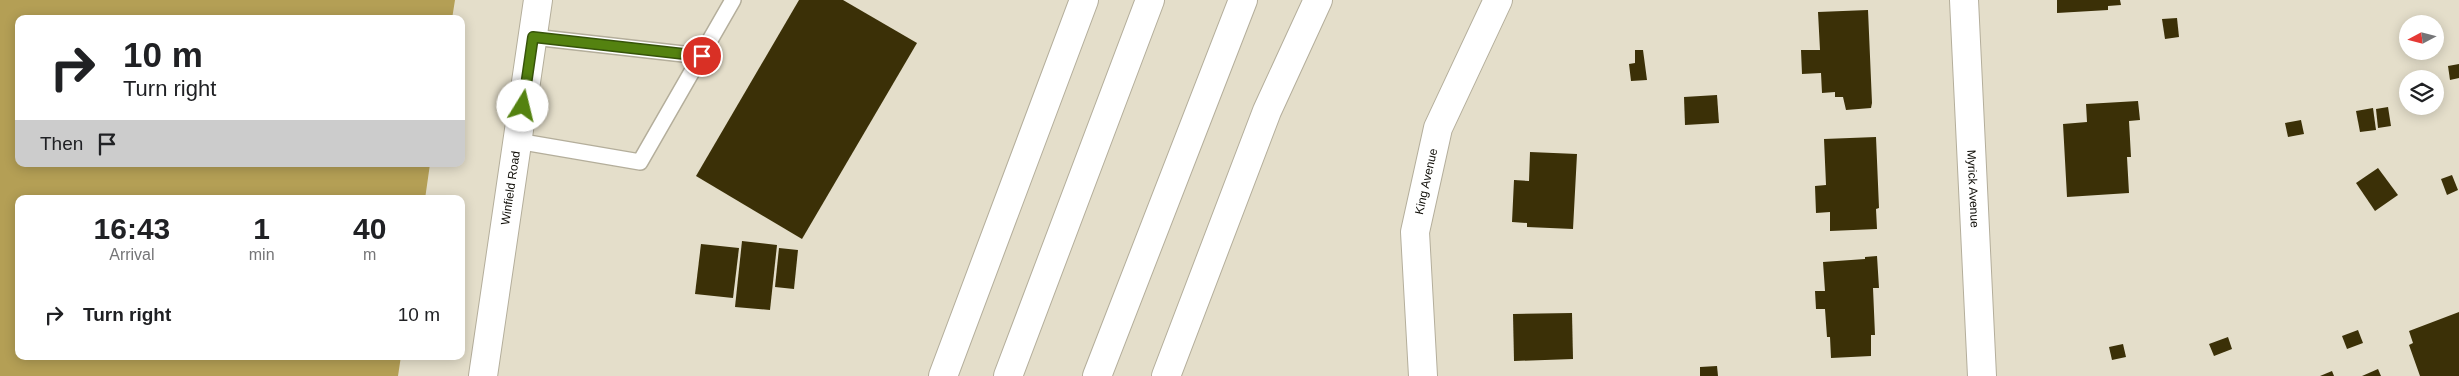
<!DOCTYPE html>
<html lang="en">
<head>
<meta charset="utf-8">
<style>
  body { margin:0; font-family:Helvetica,sans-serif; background:#f2f2f2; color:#202124; height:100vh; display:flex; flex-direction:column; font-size:19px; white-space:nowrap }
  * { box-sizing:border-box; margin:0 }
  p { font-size:16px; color:#757577 }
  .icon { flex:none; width:28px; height:28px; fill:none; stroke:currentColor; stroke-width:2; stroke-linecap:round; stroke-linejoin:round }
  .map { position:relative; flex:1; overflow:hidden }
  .sheet { position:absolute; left:15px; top:195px; width:450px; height:165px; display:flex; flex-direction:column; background:#fff; border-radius:10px; box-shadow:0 2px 12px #0003 }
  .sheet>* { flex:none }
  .top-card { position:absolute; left:15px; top:15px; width:450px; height:152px; border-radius:10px; box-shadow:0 2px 12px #0003; background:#fff; color:#202124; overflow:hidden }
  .needle { width:32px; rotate:263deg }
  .tools { position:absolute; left:2399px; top:15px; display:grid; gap:10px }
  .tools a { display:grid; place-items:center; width:45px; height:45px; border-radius:50%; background:#fff; box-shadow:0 2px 12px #0003; font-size:25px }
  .pin { position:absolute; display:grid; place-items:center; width:42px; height:42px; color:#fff; margin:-21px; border:2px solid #fff; border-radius:50%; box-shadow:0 1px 5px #0007 }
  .me { position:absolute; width:55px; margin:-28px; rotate:9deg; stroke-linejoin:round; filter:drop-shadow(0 0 4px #0008) }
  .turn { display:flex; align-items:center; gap:18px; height:105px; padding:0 25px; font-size:22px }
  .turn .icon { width:65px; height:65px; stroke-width:2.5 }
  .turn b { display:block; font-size:35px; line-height:42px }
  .then { display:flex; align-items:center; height:48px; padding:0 25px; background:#0003; gap:10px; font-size:19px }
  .eta { display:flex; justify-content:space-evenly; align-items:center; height:85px; text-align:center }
  .eta b { font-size:30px; font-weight:700; line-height:35px }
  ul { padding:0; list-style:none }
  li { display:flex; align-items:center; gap:15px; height:70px; padding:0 25px }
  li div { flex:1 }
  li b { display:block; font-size:19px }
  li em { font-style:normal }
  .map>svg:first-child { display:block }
  .forest { fill:#b49f55 }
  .building { fill:#3b3007 }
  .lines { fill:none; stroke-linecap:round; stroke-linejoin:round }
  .service-casing { stroke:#b4ae9b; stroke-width:18 }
  .minor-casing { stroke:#b4ae9b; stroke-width:30 }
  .secondary-casing { stroke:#b4ae9b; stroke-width:30 }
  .motorway-casing { stroke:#b4ae9b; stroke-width:30 }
  .service { stroke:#fff; stroke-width:15 }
  .minor { stroke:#fff; stroke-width:28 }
  .secondary { stroke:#fff; stroke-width:28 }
  .motorway { stroke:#fff; stroke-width:28 }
  .route-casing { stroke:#37540a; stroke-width:12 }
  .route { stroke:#548210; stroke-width:9 }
  .labels { text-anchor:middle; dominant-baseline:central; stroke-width:5; stroke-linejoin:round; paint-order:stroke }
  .street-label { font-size:12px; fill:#0f0d07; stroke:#e4deca }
</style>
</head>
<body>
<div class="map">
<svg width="2459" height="376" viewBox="0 0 2459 376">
  <rect width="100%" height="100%" fill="#e4deca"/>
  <path class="forest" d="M0 0H455L452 19H19V164H430L425 199H19V356H401L398 376H0Z"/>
  <g class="building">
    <path d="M799 0H843L917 43 802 239 696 176Z"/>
    <path d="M2057 0H2120L2121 5 2108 6V10L2057 13Z"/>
    <path d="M1868 10 1872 103 1871 108 1846 110 1843 97H1835V92L1822 93 1821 73 1802 74 1801 50H1820L1818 12Z"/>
    <path d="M2177 18 2179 37 2165 39 2162 19Z"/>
    <path d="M1635 50H1643L1647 80 1631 81 1629 64 1635 63Z"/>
    <path d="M2459 64V78L2450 80 2448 66Z"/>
    <path d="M1717 95 1719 123 1685 125 1684 97Z"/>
    <path d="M2138 101 2140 120 2129 121 2131 157H2127L2129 193 2067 197 2063 124 2087 122 2086 104Z"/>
    <path d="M2388 107 2391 126 2378 128 2376 109Z"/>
    <path d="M2373 108 2376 130 2360 132 2356 111Z"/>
    <path d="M2301 120 2304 134 2288 137 2285 123Z"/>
    <path d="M1876 137 1879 208 1876 209 1877 229 1830 231V212L1816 213 1815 186 1826 185 1824 139Z"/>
    <path d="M1530 152 1577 154 1573 229 1527 227V223L1512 222 1514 180 1529 181Z"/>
    <path d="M2378 168 2398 195 2375 211 2356 183Z"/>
    <path d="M2452 175 2458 190 2447 195 2441 179Z"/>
    <path d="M742 241 777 245 770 310 735 307Z"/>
    <path d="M701 244 739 248 733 298 695 294Z"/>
    <path d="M779 248 798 250 794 289 775 287Z"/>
    <path d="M1877 256 1879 288H1873L1875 335H1871V356L1831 358 1830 337H1827L1825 309H1816L1815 291H1825L1823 262 1865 259V257Z"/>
    <path d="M2459 312V376H2420L2409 345 2413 343 2409 331Z"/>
    <path d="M1572 313 1573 359 1514 361 1513 314Z"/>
    <path d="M2358 330 2363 343 2347 349 2342 336Z"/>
    <path d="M2228 337 2232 349 2214 356 2209 344Z"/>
    <path d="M2123 344 2126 357 2112 360 2109 347Z"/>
    <path d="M1717 366 1718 376H1700V367Z"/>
    <path d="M2378 369 2381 376H2362Z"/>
    <path d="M2332 371 2334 376H2320Z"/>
  </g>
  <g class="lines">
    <g class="service-casing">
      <g id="service">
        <path d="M533 37 701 56"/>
        <path d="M517 141 640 162 733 0"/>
      </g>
    </g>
    <g class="minor-casing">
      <g id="minor">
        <path id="s1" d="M1964 0 1982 376"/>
        <path id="s2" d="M1423 376 1415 232 1438 128 1498 0"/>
      </g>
    </g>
    <g class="secondary-casing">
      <g id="secondary">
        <path id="s3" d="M483 376 538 0"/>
      </g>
    </g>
    <g class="motorway-casing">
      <g id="motorway">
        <path d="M943 376 1084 0"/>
        <path d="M1008 376 1150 0"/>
        <path d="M1097 376 1243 0"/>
        <path d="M1166 376 1267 111 1318 0"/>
      </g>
    </g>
    <use href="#service" class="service"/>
    <use href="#minor" class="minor"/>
    <use href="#secondary" class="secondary"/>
    <use href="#motorway" class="motorway"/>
  </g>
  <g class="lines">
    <g class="route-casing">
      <path id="route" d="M523 106 533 37 702 56"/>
    </g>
    <use href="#route" class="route"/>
  </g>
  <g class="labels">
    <g class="street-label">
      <text stroke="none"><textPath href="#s2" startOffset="196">King Avenue</textPath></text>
      <text stroke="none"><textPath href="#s3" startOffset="190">Winfield Road</textPath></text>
      <text stroke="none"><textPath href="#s1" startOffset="189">Myrick Avenue</textPath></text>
    </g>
  </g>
</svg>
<div class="tools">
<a><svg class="needle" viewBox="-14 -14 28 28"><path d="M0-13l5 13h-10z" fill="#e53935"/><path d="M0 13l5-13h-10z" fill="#757577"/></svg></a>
<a><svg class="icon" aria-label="layers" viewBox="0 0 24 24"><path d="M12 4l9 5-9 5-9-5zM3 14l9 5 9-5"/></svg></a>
</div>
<div class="pin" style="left:702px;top:56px;background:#d93025"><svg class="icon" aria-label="arrive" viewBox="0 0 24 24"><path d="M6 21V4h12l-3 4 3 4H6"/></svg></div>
<svg class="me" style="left:523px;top:106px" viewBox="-20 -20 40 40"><circle r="19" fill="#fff"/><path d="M0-13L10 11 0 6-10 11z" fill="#548210"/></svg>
<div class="top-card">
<div class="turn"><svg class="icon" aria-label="right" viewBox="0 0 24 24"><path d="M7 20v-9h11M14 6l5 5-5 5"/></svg><div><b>10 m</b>Turn right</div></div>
<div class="then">Then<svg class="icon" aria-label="arrive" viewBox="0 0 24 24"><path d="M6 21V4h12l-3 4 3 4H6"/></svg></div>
</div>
<section class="sheet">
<div class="eta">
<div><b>16:43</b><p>Arrival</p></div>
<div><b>1</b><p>min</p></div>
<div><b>40</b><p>m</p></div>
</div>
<ul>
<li><svg class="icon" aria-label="right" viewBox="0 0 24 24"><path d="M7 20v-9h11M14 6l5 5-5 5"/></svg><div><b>Turn right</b></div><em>10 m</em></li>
</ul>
</section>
</div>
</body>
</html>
